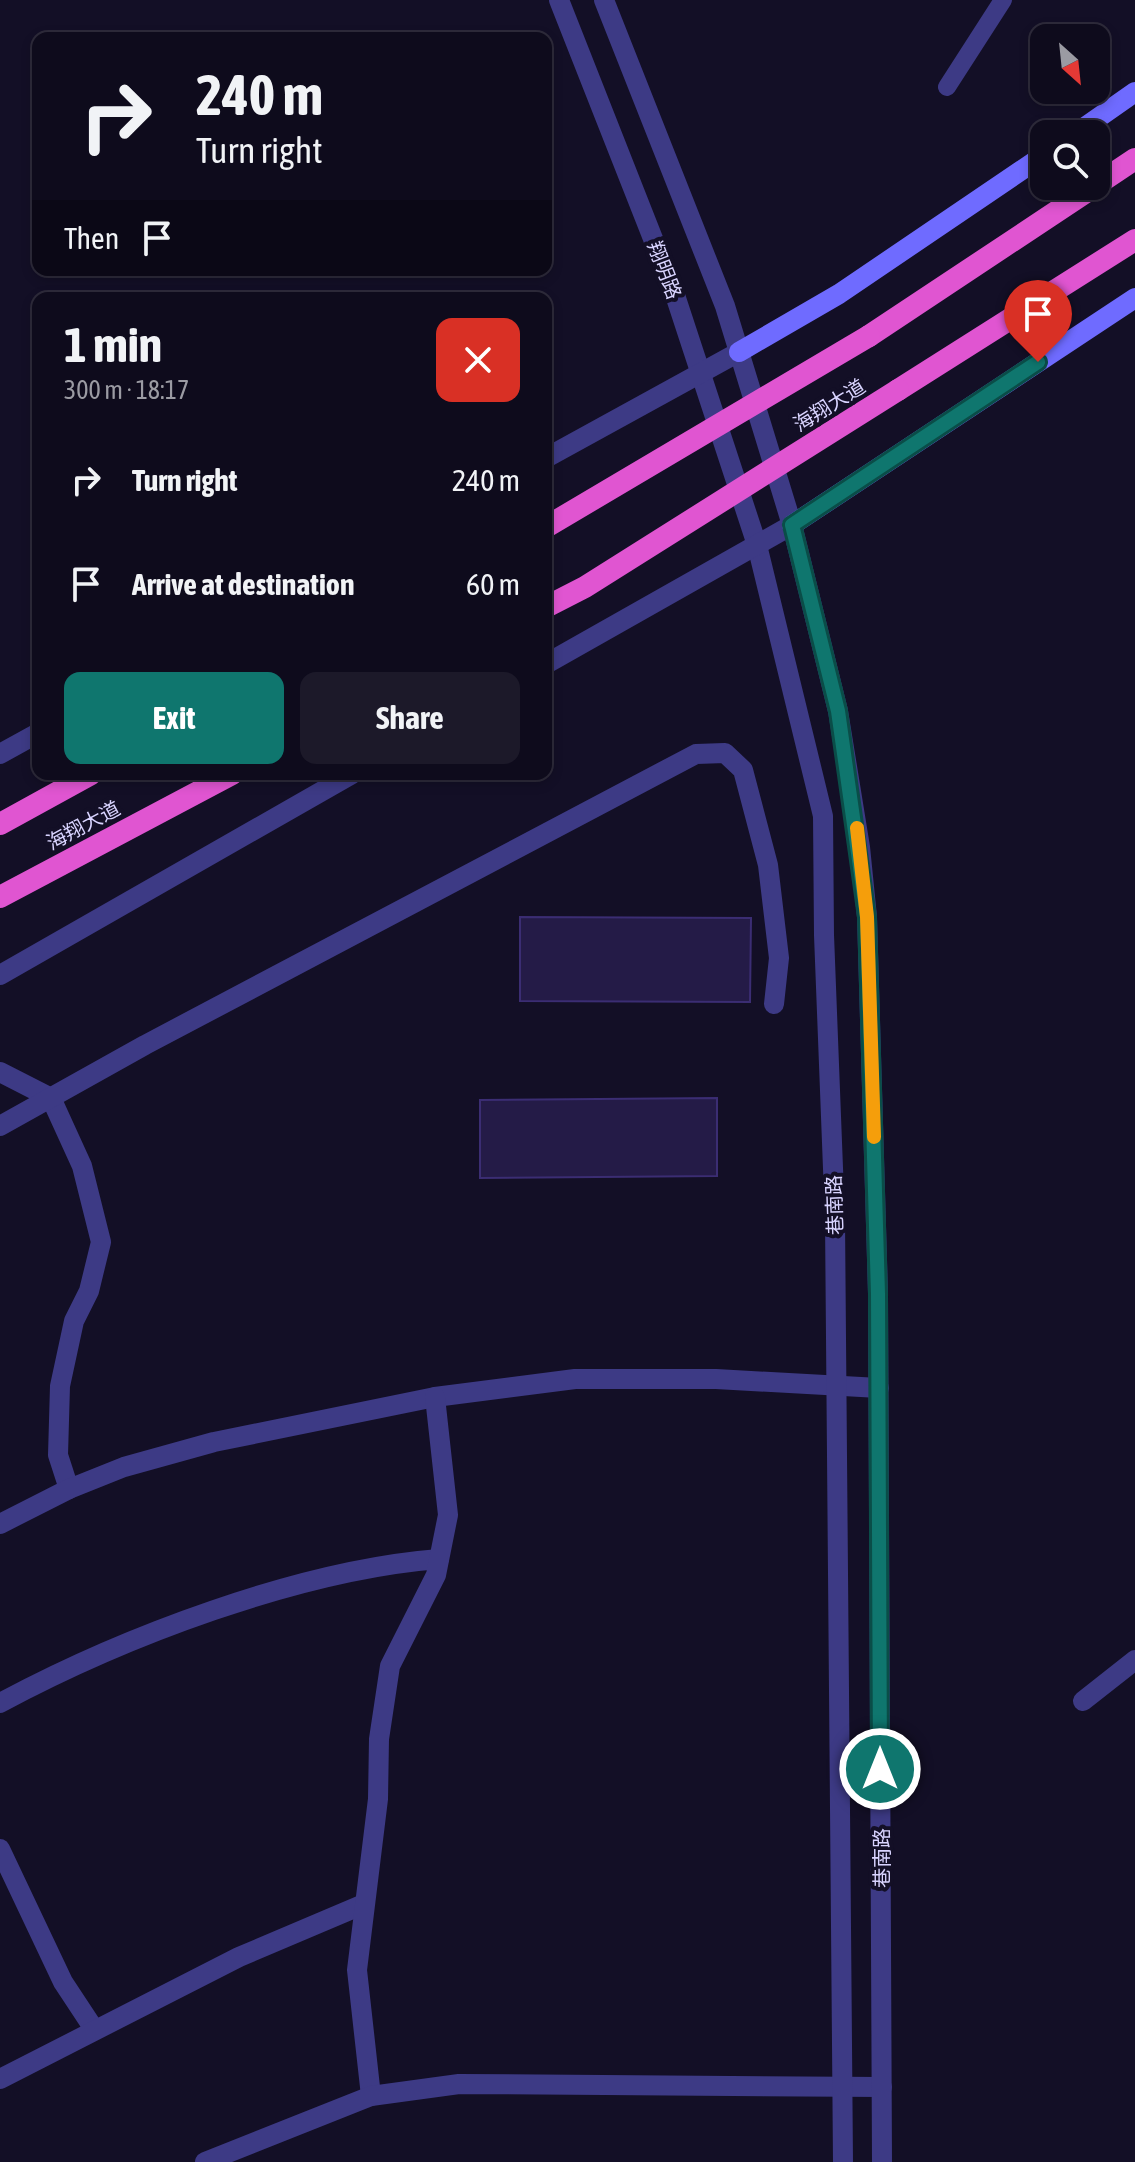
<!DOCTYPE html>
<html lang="en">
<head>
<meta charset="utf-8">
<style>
  body { margin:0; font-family:"Asap Condensed","Noto Sans SC",sans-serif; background:#1c1929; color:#f1f3f6; height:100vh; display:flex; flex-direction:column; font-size:30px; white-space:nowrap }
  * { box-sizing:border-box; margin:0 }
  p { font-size:26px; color:#9b9ba3 }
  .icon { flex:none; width:44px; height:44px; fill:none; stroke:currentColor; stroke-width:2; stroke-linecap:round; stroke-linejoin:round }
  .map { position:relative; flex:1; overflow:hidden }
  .side { position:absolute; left:32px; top:292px; width:520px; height:488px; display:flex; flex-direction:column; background:#0e0b1c; border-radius:16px; box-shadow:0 4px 12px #0003,0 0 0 2px #2e2b3b }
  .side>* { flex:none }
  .banner { position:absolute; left:32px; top:32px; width:520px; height:244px; border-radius:16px; box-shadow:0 4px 12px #0003,0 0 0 2px #2e2b3b; background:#0e0b1c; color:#f1f3f6; overflow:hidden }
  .needle { width:52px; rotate:153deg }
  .controls { position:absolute; left:1030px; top:24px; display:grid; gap:16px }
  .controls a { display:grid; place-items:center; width:80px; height:80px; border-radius:16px; background:#0e0b1c; box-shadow:0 4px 12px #0003,0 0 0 2px #2e2b3b; font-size:40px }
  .pin { position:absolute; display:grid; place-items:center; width:68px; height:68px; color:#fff; margin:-82px -34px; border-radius:50% 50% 50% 0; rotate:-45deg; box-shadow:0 0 8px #0007 }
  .pin .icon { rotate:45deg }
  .me { position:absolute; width:88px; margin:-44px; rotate:0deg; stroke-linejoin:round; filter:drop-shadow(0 0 6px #0008) }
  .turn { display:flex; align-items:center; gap:28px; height:168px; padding:0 32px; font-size:36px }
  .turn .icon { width:104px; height:104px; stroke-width:2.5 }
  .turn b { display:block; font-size:56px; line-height:68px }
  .then { display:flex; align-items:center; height:76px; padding:0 32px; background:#0003; gap:16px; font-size:30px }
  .round { display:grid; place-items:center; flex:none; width:84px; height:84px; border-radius:16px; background:#1c1929 }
  .head { display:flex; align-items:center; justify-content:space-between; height:136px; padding:0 32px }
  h1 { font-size:48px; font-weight:700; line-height:60px }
  .cta { display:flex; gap:16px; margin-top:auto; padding:16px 32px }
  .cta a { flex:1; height:92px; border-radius:16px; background:#0f766e; color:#fff; font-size:32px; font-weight:700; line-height:92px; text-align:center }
  .cta a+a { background:#1c1929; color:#f1f3f6 }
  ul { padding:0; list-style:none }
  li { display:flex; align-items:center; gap:24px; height:104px; padding:0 32px }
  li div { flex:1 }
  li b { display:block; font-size:30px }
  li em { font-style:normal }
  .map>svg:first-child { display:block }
  .building { fill:#241b47; stroke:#3b2d73; stroke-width:2 }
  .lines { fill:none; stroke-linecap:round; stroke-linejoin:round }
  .service { stroke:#3d3a85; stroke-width:18 }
  .minor { stroke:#3d3a85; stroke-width:20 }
  .tertiary { stroke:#3d3a85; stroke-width:20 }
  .secondary { stroke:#6f6bff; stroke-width:20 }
  .trunk { stroke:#e055d1; stroke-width:22 }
  .trunk-bridge { stroke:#e055d1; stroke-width:22 }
  .route-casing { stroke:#0a4d48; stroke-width:20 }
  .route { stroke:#0f766e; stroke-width:14 }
  .slow { stroke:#f59e0b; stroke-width:14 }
  .labels { text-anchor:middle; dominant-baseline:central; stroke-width:8; stroke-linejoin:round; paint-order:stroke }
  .street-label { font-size:20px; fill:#d9d4ff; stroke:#130f26 }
</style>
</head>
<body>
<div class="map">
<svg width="1135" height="2162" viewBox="0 0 1135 2162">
  <rect width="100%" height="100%" fill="#130f26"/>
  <g class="building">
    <path d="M520 917 751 918 750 1002 520 1001Z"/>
    <path d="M717 1098V1176L480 1178V1100Z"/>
  </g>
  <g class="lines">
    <path class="service" d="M947 87 1003 0"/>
    <g class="minor">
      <path d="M0 1072 51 1098 82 1166 101 1242 89 1291 74 1321 60 1386 58 1455 69 1489"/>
      <path d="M0 1126 145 1045 696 754 725 753 743 770 768 865 779 958 774 1004"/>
      <path d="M0 1524 69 1489 124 1467 214 1442 435 1397 575 1379H716L879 1388"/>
      <path d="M1083 1701 1135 1660"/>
      <path d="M0 1703C123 1637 299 1570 439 1559"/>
      <path d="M0 1849 63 1982 94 2029"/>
      <path d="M0 2079 239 1957 364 1904"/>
      <path d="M371 2096 357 1970 378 1799 379 1739 390 1666 436 1575 448 1515 435 1397"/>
      <path d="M205 2162 371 2096 459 2084 882 2087"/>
    </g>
    <g class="tertiary">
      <path d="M559 0 674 292 757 545 823 816 824 935 835 1220 843 2162"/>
      <path d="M604 0 725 306 792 525 838 711 860 847 867 917 878 1294 882 2162"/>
      <path d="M546 458 739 352"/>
      <path d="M546 664 792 525"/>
      <path d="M0 754 38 733"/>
      <path d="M0 975 352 774"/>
    </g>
    <g class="secondary">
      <path d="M1075 134 1135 92"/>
      <path d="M739 352 839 294 1044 155"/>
      <path d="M792 525 1135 298"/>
    </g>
    <g class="trunk">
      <path d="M1096 185 1135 159"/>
      <path d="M869 336 1095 186"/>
      <path d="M898 390 1135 240"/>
      <path d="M0 824 91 774"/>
      <path d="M0 897 232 774"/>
    </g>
    <g class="trunk-bridge">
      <path d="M546 527 869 336"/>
      <path d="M546 607 585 587 898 390"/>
    </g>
  </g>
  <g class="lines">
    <g class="route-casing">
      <path id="route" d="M880 1769 878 1294 867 917 838 711 792 525 1038 362"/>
    </g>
    <use href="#route" class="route"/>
    <path class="slow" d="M857 828 867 917 874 1137"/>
  </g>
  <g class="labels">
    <g class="street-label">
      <text transform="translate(665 270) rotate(69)">翔明路</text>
      <text transform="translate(829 405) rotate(-32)">海翔大道</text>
      <text transform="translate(83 825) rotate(-28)">海翔大道</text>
      <text transform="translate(834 1205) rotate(-92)">巷南路</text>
      <text transform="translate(881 1858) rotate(-90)">巷南路</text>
    </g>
  </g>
</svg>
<div class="controls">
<a><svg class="needle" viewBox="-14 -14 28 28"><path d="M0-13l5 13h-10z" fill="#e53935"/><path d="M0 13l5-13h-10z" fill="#9b9ba3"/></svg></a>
<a><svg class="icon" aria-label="search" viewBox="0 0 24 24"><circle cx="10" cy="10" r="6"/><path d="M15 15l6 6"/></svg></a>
</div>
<div class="pin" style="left:1038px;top:362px;background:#d93025"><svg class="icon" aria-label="arrive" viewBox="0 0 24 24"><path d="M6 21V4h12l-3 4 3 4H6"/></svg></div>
<svg class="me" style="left:880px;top:1769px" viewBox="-20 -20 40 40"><circle r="17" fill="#0f766e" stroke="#fff" stroke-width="3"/><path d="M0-11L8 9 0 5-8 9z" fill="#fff"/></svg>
<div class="banner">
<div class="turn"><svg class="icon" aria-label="right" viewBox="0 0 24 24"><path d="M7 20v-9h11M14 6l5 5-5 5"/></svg><div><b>240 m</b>Turn right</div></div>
<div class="then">Then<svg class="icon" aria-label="arrive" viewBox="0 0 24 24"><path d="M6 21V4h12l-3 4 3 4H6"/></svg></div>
</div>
<section class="side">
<div class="head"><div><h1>1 min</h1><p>300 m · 18:17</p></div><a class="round" style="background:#d93025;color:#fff"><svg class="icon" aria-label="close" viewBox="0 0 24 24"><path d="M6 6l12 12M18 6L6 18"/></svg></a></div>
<ul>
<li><svg class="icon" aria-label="right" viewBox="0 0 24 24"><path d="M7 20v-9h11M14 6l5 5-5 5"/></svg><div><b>Turn right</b></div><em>240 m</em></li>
<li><svg class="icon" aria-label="arrive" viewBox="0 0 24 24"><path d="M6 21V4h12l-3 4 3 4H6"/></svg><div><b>Arrive at destination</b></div><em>60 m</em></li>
</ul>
<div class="cta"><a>Exit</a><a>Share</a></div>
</section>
</div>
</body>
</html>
